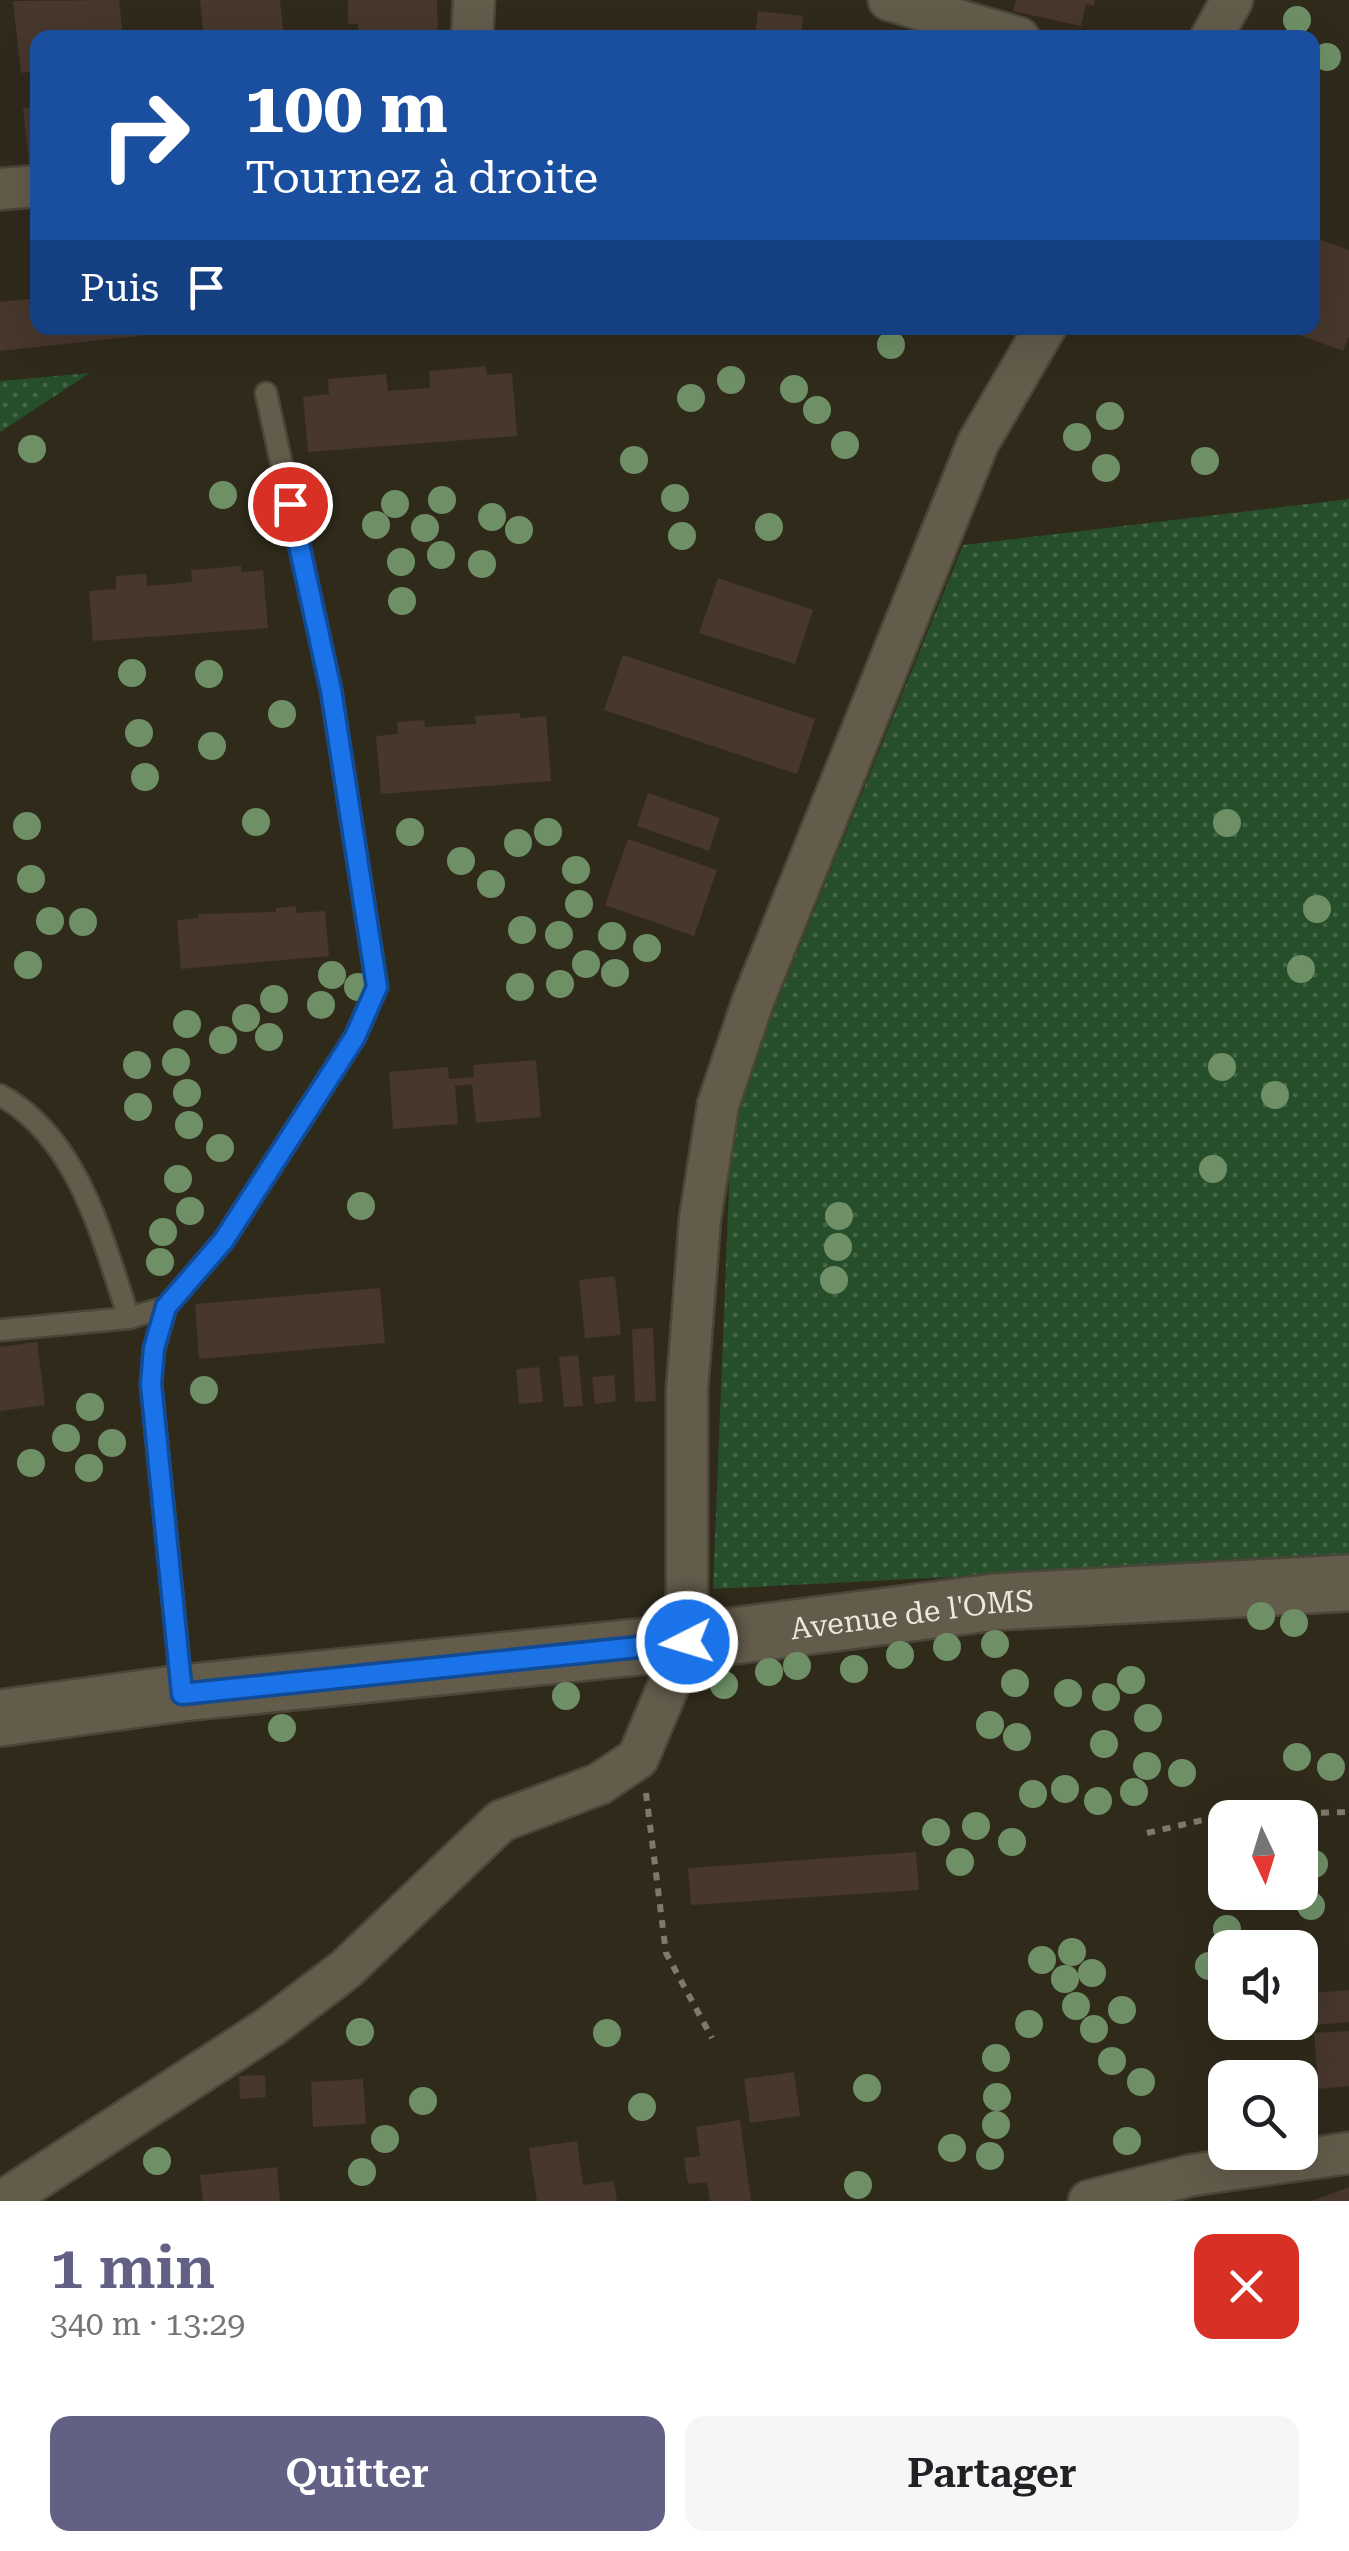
<!DOCTYPE html>
<html lang="fr">
<head>
<meta charset="utf-8">
<style>
  body { margin:0; font-family:"Roboto Serif",serif; background:#f6f6f6; color:#202124; height:100vh; display:flex; flex-direction:column; font-size:38px; white-space:nowrap }
  * { box-sizing:border-box; margin:0 }
  p { font-size:32px; color:#757577 }
  .icon { flex:none; width:55px; height:55px; fill:none; stroke:currentColor; stroke-width:2; stroke-linecap:round; stroke-linejoin:round }
  .map { position:relative; height:2201px; overflow:hidden }
  .panel { display:flex; flex-direction:column; background:#fff; flex:1 }
  .panel>* { flex:none }
  .top-card { position:absolute; left:30px; top:30px; width:1290px; height:305px; border-radius:20px; box-shadow:0 10px 40px #0002; background:#1a4fa0; color:#fff; overflow:hidden }
  .needle { width:65px; rotate:176deg }
  .fabs { position:absolute; left:1208px; top:1800px; display:grid; gap:20px }
  .fabs a { display:grid; place-items:center; width:110px; height:110px; border-radius:20px; background:#fff; box-shadow:0 10px 40px #0002; font-size:50px }
  .pin { position:absolute; display:grid; place-items:center; width:85px; height:85px; color:#fff; margin:-42px; border:5px solid #fff; border-radius:50%; box-shadow:0 2px 10px #0007 }
  .me { position:absolute; width:110px; margin:-55px; rotate:265deg; stroke-linejoin:round; filter:drop-shadow(0 0 8px #0008) }
  .turn { display:flex; align-items:center; gap:35px; height:210px; padding:0 50px; font-size:45px }
  .turn .icon { width:130px; height:130px; stroke-width:2.5 }
  .turn b { display:block; font-size:70px; line-height:85px }
  .then { display:flex; align-items:center; height:95px; padding:0 50px; background:#0003; gap:20px; font-size:38px }
  .round { display:grid; place-items:center; flex:none; width:105px; height:105px; border-radius:20px; background:#f6f6f6 }
  .headline { display:flex; align-items:center; justify-content:space-between; height:170px; padding:0 50px }
  h1 { font-size:60px; font-weight:600; line-height:75px; color:#626084 }
  .primary-button { display:flex; gap:20px; margin-top:auto; padding:20px 50px }
  .primary-button a { flex:1; height:115px; border-radius:20px; background:#626084; color:#fff; font-size:40px; font-weight:600; line-height:115px; text-align:center }
  .primary-button a+a { background:#f6f6f6; color:#202124 }
  .map>svg:first-child { display:block }
  .green { fill:url(#green-dots) }
  .building { fill:#47372d }
  .lines { fill:none; stroke-linecap:round; stroke-linejoin:round }
  .lane-casing { stroke:#4b4639; stroke-width:25 }
  .street-casing { stroke:#4b4639; stroke-width:45 }
  .secondary-casing { stroke:#4b4639; stroke-width:60 }
  .path { stroke:#7e796c; stroke-width:6; stroke-dasharray:8 8; stroke-linecap:butt }
  .lane { stroke:#635c4b; stroke-width:20 }
  .street { stroke:#635c4b; stroke-width:40 }
  .secondary { stroke:#635c4b; stroke-width:55 }
  .tree { fill:#6f9067 }
  .route-casing { stroke:#114b97; stroke-width:25 }
  .route { stroke:#1a73e8; stroke-width:18 }
  .labels { text-anchor:middle; dominant-baseline:central; stroke-width:10; stroke-linejoin:round; paint-order:stroke }
  .street-label { font-size:30px; fill:#ece8de; stroke:#262011 }
</style>
</head>
<body>
<div class="map">
<svg width="1349" height="2201" viewBox="0 0 1349 2201">
  <defs>
    <pattern id="green-dots" width="8" height="8" patternUnits="userSpaceOnUse" patternTransform="scale(2.5)"><rect width="8" height="8" fill="#274e2a"/><path d="M2 2h.1M6 6h.1" fill="none" stroke="#466848" stroke-width="1.8" stroke-linecap="round"/></pattern>
  </defs>
  <rect width="100%" height="100%" fill="#302a1b"/>
  <g class="green">
    <path d="M90 373 0 432V381Z"/>
    <path d="M1349 499V1557L713 1589 732 1112 963 545Z"/>
  </g>
  <g class="building">
    <path d="M119 0 123 38H38V71L21 73 13 1Z"/>
    <path d="M200 0H280L284 38H204Z"/>
    <path d="M348 0H437L438 38H359L358 24H348Z"/>
    <path d="M1016 0H1095L1094 6 1086 4 1081 26 1013 11Z"/>
    <path d="M758 11 803 16 801 38H755Z"/>
    <path d="M38 107V173H30L23 108Z"/>
    <path d="M1312 237 1349 250V336L1343 351 1281 328H1312Z"/>
    <path d="M38 298V328H184V331L0 351V302Z"/>
    <path d="M486 366 487 375 512 373 517 436 308 452 303 397 329 394 328 379 386 374 388 391 430 388 429 371Z"/>
    <path d="M241 566 242 572 263 570 268 628 93 641 89 591 116 589V576L146 574 147 586 192 582 191 570Z"/>
    <path d="M718 578 813 610 795 664 699 633Z"/>
    <path d="M623 655 815 719 797 774 604 710Z"/>
    <path d="M520 713V718L546 716 551 781 381 794 376 736 398 734 397 722 424 720 425 727 476 724 475 716Z"/>
    <path d="M648 793 720 818 709 851 637 826Z"/>
    <path d="M628 839 717 870 694 936 605 905Z"/>
    <path d="M296 906V913L325 911 329 956 181 969 177 920 199 918 198 914 276 912V908Z"/>
    <path d="M536 1060 541 1117 476 1123 472 1084 455 1086 458 1124 393 1129 389 1072 448 1067 449 1079 474 1077 473 1065Z"/>
    <path d="M615 1276 621 1335 585 1338 579 1280Z"/>
    <path d="M380 1288 385 1343 199 1359 195 1304Z"/>
    <path d="M653 1328 656 1401 635 1402 632 1329Z"/>
    <path d="M37 1342 45 1405 0 1411V1347Z"/>
    <path d="M578 1355 583 1406 564 1407 559 1357Z"/>
    <path d="M539 1367 543 1402 519 1404 516 1369Z"/>
    <path d="M614 1375 616 1401 595 1404 592 1377Z"/>
    <path d="M916 1852 919 1890 691 1905 688 1868Z"/>
    <path d="M1349 1990V2022L1317 2025 1314 1993Z"/>
    <path d="M1349 2031V2086L1318 2089 1314 2033Z"/>
    <path d="M794 2072 800 2116 750 2123 744 2079Z"/>
    <path d="M265 2075 266 2097 240 2099 239 2076Z"/>
    <path d="M363 2079 366 2124 313 2127 311 2082Z"/>
    <path d="M740 2120 751 2201H710L707 2182 688 2184 684 2158 700 2156 696 2127Z"/>
    <path d="M577 2141 583 2185 614 2181 617 2201H537L529 2148Z"/>
    <path d="M277 2167 280 2201H203L200 2175Z"/>
    <path d="M1349 2187V2201H1312Z"/>
  </g>
  <g class="lines">
    <g class="lane-casing">
      <g id="lane">
        <path d="M0 1095C79 1138 102 1238 129 1318"/>
        <path d="M0 1330 129 1318 166 1307"/>
        <path d="M182 1691 151 1384 154 1349 166 1307 224 1240 355 1037 377 987 331 690 266 393"/>
      </g>
    </g>
    <g class="street-casing">
      <g id="street">
        <path d="M889 0 1019 38"/>
        <path d="M472 38 474 0"/>
        <path d="M1211 38 1232 0"/>
        <path d="M0 189 38 186"/>
        <path d="M3 2201 270 2027 346 1969 501 1821 599 1784 638 1758 687 1642V1390L700 1219 718 1105 753 1001 978 443 1045 328"/>
        <path d="M1089 2201 1193 2175 1349 2153"/>
      </g>
    </g>
    <g class="secondary-casing">
      <g id="secondary">
        <path id="s1" d="M0 1718 182 1693 687 1642 995 1602 1349 1583"/>
      </g>
    </g>
    <g class="path">
      <path d="M646 1793 666 1953 712 2038"/>
      <path d="M1147 1833 1220 1816 1349 1812"/>
    </g>
    <use href="#lane" class="lane"/>
    <use href="#street" class="street"/>
    <use href="#secondary" class="secondary"/>
  </g>
  <g class="tree">
    <circle cx="1297" cy="20" r="14"/>
    <circle cx="1327" cy="57" r="14"/>
    <circle cx="891" cy="345" r="14"/>
    <circle cx="731" cy="380" r="14"/>
    <circle cx="794" cy="389" r="14"/>
    <circle cx="691" cy="398" r="14"/>
    <circle cx="817" cy="410" r="14"/>
    <circle cx="1110" cy="416" r="14"/>
    <circle cx="1077" cy="437" r="14"/>
    <circle cx="845" cy="445" r="14"/>
    <circle cx="32" cy="449" r="14"/>
    <circle cx="634" cy="460" r="14"/>
    <circle cx="1205" cy="461" r="14"/>
    <circle cx="1106" cy="468" r="14"/>
    <circle cx="223" cy="495" r="14"/>
    <circle cx="675" cy="498" r="14"/>
    <circle cx="442" cy="500" r="14"/>
    <circle cx="395" cy="504" r="14"/>
    <circle cx="492" cy="517" r="14"/>
    <circle cx="376" cy="525" r="14"/>
    <circle cx="769" cy="527" r="14"/>
    <circle cx="425" cy="528" r="14"/>
    <circle cx="519" cy="530" r="14"/>
    <circle cx="682" cy="536" r="14"/>
    <circle cx="441" cy="555" r="14"/>
    <circle cx="401" cy="562" r="14"/>
    <circle cx="482" cy="564" r="14"/>
    <circle cx="402" cy="601" r="14"/>
    <circle cx="132" cy="673" r="14"/>
    <circle cx="209" cy="674" r="14"/>
    <circle cx="282" cy="714" r="14"/>
    <circle cx="139" cy="733" r="14"/>
    <circle cx="212" cy="746" r="14"/>
    <circle cx="145" cy="777" r="14"/>
    <circle cx="256" cy="822" r="14"/>
    <circle cx="1227" cy="823" r="14"/>
    <circle cx="27" cy="826" r="14"/>
    <circle cx="410" cy="832" r="14"/>
    <circle cx="548" cy="832" r="14"/>
    <circle cx="518" cy="843" r="14"/>
    <circle cx="461" cy="861" r="14"/>
    <circle cx="576" cy="870" r="14"/>
    <circle cx="31" cy="879" r="14"/>
    <circle cx="491" cy="884" r="14"/>
    <circle cx="579" cy="904" r="14"/>
    <circle cx="1317" cy="909" r="14"/>
    <circle cx="50" cy="921" r="14"/>
    <circle cx="83" cy="922" r="14"/>
    <circle cx="522" cy="930" r="14"/>
    <circle cx="559" cy="935" r="14"/>
    <circle cx="612" cy="936" r="14"/>
    <circle cx="647" cy="948" r="14"/>
    <circle cx="586" cy="964" r="14"/>
    <circle cx="28" cy="965" r="14"/>
    <circle cx="1301" cy="969" r="14"/>
    <circle cx="615" cy="973" r="14"/>
    <circle cx="332" cy="975" r="14"/>
    <circle cx="560" cy="984" r="14"/>
    <circle cx="358" cy="987" r="14"/>
    <circle cx="520" cy="987" r="14"/>
    <circle cx="274" cy="999" r="14"/>
    <circle cx="321" cy="1005" r="14"/>
    <circle cx="246" cy="1018" r="14"/>
    <circle cx="187" cy="1024" r="14"/>
    <circle cx="269" cy="1037" r="14"/>
    <circle cx="223" cy="1040" r="14"/>
    <circle cx="176" cy="1062" r="14"/>
    <circle cx="137" cy="1065" r="14"/>
    <circle cx="1222" cy="1067" r="14"/>
    <circle cx="187" cy="1093" r="14"/>
    <circle cx="1275" cy="1095" r="14"/>
    <circle cx="138" cy="1107" r="14"/>
    <circle cx="189" cy="1125" r="14"/>
    <circle cx="220" cy="1148" r="14"/>
    <circle cx="1213" cy="1169" r="14"/>
    <circle cx="178" cy="1179" r="14"/>
    <circle cx="361" cy="1206" r="14"/>
    <circle cx="190" cy="1211" r="14"/>
    <circle cx="839" cy="1216" r="14"/>
    <circle cx="163" cy="1232" r="14"/>
    <circle cx="838" cy="1247" r="14"/>
    <circle cx="160" cy="1262" r="14"/>
    <circle cx="834" cy="1280" r="14"/>
    <circle cx="204" cy="1390" r="14"/>
    <circle cx="90" cy="1407" r="14"/>
    <circle cx="66" cy="1438" r="14"/>
    <circle cx="112" cy="1443" r="14"/>
    <circle cx="31" cy="1463" r="14"/>
    <circle cx="89" cy="1468" r="14"/>
    <circle cx="1261" cy="1616" r="14"/>
    <circle cx="1294" cy="1623" r="14"/>
    <circle cx="995" cy="1644" r="14"/>
    <circle cx="947" cy="1647" r="14"/>
    <circle cx="900" cy="1655" r="14"/>
    <circle cx="797" cy="1666" r="14"/>
    <circle cx="854" cy="1669" r="14"/>
    <circle cx="769" cy="1672" r="14"/>
    <circle cx="1131" cy="1680" r="14"/>
    <circle cx="1015" cy="1683" r="14"/>
    <circle cx="724" cy="1685" r="14"/>
    <circle cx="1068" cy="1693" r="14"/>
    <circle cx="566" cy="1696" r="14"/>
    <circle cx="1106" cy="1697" r="14"/>
    <circle cx="1148" cy="1718" r="14"/>
    <circle cx="990" cy="1725" r="14"/>
    <circle cx="282" cy="1728" r="14"/>
    <circle cx="1017" cy="1737" r="14"/>
    <circle cx="1104" cy="1744" r="14"/>
    <circle cx="1297" cy="1757" r="14"/>
    <circle cx="1147" cy="1766" r="14"/>
    <circle cx="1331" cy="1767" r="14"/>
    <circle cx="1182" cy="1773" r="14"/>
    <circle cx="1065" cy="1789" r="14"/>
    <circle cx="1134" cy="1792" r="14"/>
    <circle cx="1033" cy="1794" r="14"/>
    <circle cx="1098" cy="1801" r="14"/>
    <circle cx="976" cy="1826" r="14"/>
    <circle cx="936" cy="1832" r="14"/>
    <circle cx="1012" cy="1842" r="14"/>
    <circle cx="960" cy="1862" r="14"/>
    <circle cx="1314" cy="1864" r="14"/>
    <circle cx="1311" cy="1906" r="14"/>
    <circle cx="1227" cy="1929" r="14"/>
    <circle cx="1072" cy="1952" r="14"/>
    <circle cx="1042" cy="1960" r="14"/>
    <circle cx="1209" cy="1966" r="14"/>
    <circle cx="1092" cy="1973" r="14"/>
    <circle cx="1065" cy="1979" r="14"/>
    <circle cx="1076" cy="2006" r="14"/>
    <circle cx="1122" cy="2010" r="14"/>
    <circle cx="1029" cy="2024" r="14"/>
    <circle cx="1094" cy="2029" r="14"/>
    <circle cx="360" cy="2032" r="14"/>
    <circle cx="607" cy="2033" r="14"/>
    <circle cx="996" cy="2058" r="14"/>
    <circle cx="1112" cy="2061" r="14"/>
    <circle cx="1141" cy="2082" r="14"/>
    <circle cx="867" cy="2088" r="14"/>
    <circle cx="997" cy="2097" r="14"/>
    <circle cx="423" cy="2101" r="14"/>
    <circle cx="642" cy="2107" r="14"/>
    <circle cx="996" cy="2125" r="14"/>
    <circle cx="385" cy="2139" r="14"/>
    <circle cx="1127" cy="2141" r="14"/>
    <circle cx="952" cy="2148" r="14"/>
    <circle cx="990" cy="2156" r="14"/>
    <circle cx="157" cy="2161" r="14"/>
    <circle cx="362" cy="2172" r="14"/>
    <circle cx="858" cy="2185" r="14"/>
  </g>
  <g class="lines">
    <g class="route-casing">
      <path id="route" d="M290 504 331 690 377 987 355 1037 224 1240 166 1307 154 1348 151 1384 182 1694 687 1642"/>
    </g>
    <use href="#route" class="route"/>
  </g>
  <g class="labels">
    <g class="street-label">
      <text stroke="none"><textPath href="#s1" startOffset="918">Avenue de l'OMS</textPath></text>
    </g>
  </g>
</svg>
<div class="fabs">
<a><svg class="needle" viewBox="-14 -14 28 28"><path d="M0-13l5 13h-10z" fill="#e53935"/><path d="M0 13l5-13h-10z" fill="#757577"/></svg></a>
<a><svg class="icon" aria-label="sound" viewBox="0 0 24 24"><path d="M4 9h4l5-4v14l-5-4H4zM17 9q2 3 0 6"/></svg></a>
<a><svg class="icon" aria-label="search" viewBox="0 0 24 24"><circle cx="10" cy="10" r="6"/><path d="M15 15l6 6"/></svg></a>
</div>
<div class="pin" style="left:290px;top:504px;background:#d93025"><svg class="icon" aria-label="arrive" viewBox="0 0 24 24"><path d="M6 21V4h12l-3 4 3 4H6"/></svg></div>
<svg class="me" style="left:687px;top:1642px" viewBox="-20 -20 40 40"><circle r="17" fill="#1a73e8" stroke="#fff" stroke-width="3"/><path d="M0-11L8 9 0 5-8 9z" fill="#fff"/></svg>
<div class="top-card">
<div class="turn"><svg class="icon" aria-label="right" viewBox="0 0 24 24"><path d="M7 20v-9h11M14 6l5 5-5 5"/></svg><div><b>100 m</b>Tournez à droite</div></div>
<div class="then">Puis<svg class="icon" aria-label="arrive" viewBox="0 0 24 24"><path d="M6 21V4h12l-3 4 3 4H6"/></svg></div>
</div>
</div>
<section class="panel">
<div class="headline"><div><h1>1 min</h1><p>340 m · 13:29</p></div><a class="round" style="background:#d93025;color:#fff"><svg class="icon" aria-label="close" viewBox="0 0 24 24"><path d="M6 6l12 12M18 6L6 18"/></svg></a></div>
<div class="primary-button"><a>Quitter</a><a>Partager</a></div>
</section>
</body>
</html>
